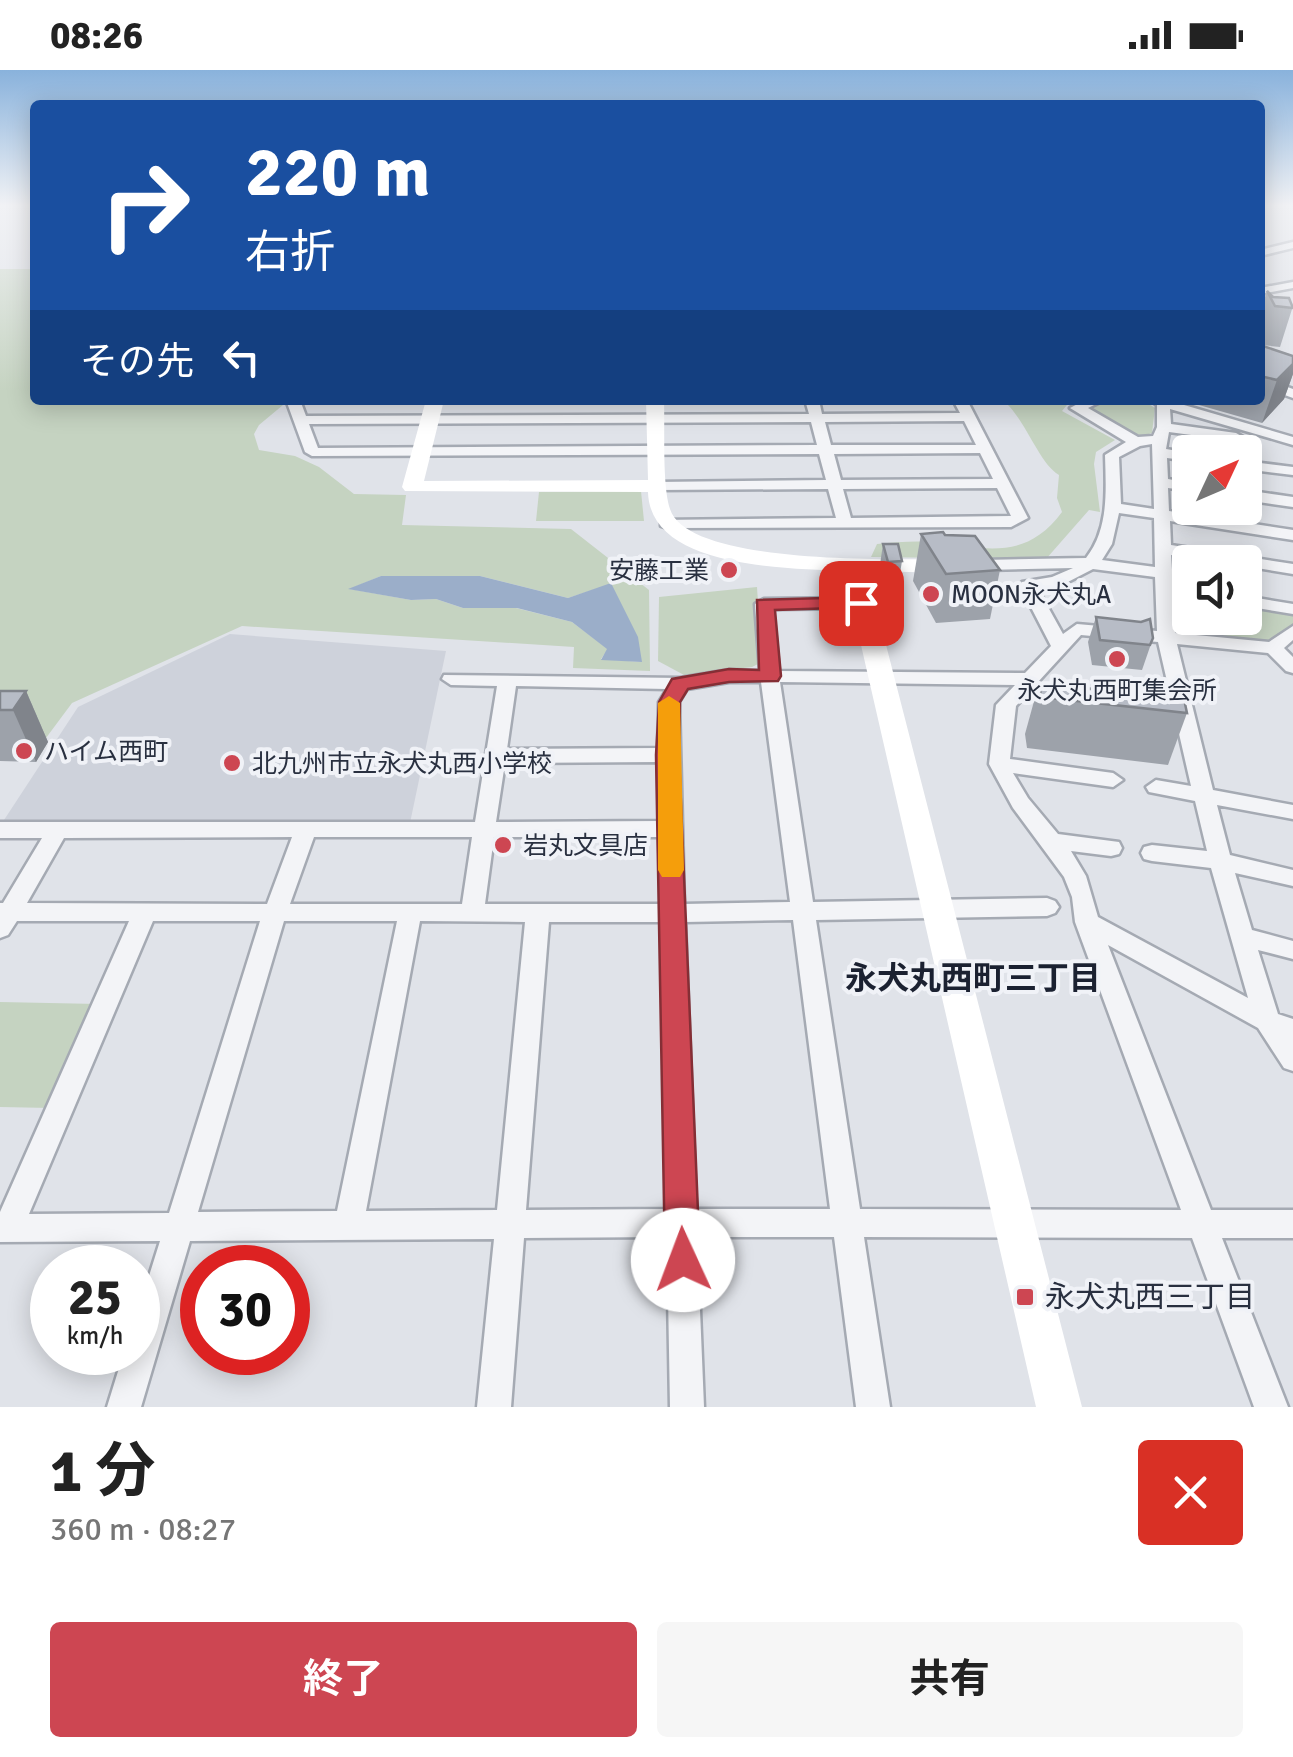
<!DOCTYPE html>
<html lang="ja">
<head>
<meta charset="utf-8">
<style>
  body { margin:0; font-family:Signika,"Noto Sans JP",sans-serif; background:#f6f6f6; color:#222; height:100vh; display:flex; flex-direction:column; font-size:38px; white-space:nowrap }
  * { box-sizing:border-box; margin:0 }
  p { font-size:32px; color:#767676 }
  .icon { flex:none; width:55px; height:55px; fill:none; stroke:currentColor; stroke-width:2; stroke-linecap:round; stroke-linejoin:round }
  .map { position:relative; height:1337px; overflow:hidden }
  .side { display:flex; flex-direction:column; background:#fff; flex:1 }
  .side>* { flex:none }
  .banner { position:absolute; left:30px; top:30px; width:1235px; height:305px; border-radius:10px; box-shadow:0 5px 25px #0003; background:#1a4fa0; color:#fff; overflow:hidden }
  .needle { width:65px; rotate:46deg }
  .controls { position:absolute; left:1172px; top:365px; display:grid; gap:20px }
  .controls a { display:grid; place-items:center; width:90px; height:90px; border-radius:10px; background:#fff; box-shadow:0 5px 25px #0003; font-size:50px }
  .speed { position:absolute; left:30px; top:1175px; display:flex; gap:20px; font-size:50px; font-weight:700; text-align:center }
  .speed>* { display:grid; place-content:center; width:130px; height:130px; border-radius:50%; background:#fff; box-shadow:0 5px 25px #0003; line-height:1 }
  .speed small { font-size:25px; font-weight:400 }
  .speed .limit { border:15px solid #d22; background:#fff; color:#111 }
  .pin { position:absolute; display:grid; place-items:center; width:85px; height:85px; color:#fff; margin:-42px; border-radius:20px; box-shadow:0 5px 15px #0006 }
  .me { position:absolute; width:110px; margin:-55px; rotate:358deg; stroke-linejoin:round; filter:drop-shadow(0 0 8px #0008) }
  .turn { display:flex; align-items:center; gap:35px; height:210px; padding:0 50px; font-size:45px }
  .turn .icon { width:130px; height:130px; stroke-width:2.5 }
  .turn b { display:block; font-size:70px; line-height:85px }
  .then { display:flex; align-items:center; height:95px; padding:0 50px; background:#0003; gap:20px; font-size:38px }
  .round { display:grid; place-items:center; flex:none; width:105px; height:105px; border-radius:10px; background:#f6f6f6 }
  .head { display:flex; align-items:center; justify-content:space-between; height:170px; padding:0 50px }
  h1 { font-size:60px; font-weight:700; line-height:75px }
  .primary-button { display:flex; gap:20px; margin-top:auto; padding:20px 50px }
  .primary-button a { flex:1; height:115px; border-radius:10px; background:#cd4652; color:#fff; font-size:40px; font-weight:700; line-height:115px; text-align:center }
  .primary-button a+a { background:#f6f6f6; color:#222 }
  .status { display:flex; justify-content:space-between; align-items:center; height:70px; padding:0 50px; background:#fff; direction:ltr }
  .status svg { height:28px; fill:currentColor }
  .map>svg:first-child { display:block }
  .built { fill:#ced2db }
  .green { fill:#c5d3c1; fill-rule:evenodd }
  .water { fill:#9baec9 }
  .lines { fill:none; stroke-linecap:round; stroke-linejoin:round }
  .street-casing { stroke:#a5aab3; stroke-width:5 }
  .street { fill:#f3f4f7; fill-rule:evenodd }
  .secondary { fill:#fff; fill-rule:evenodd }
  .wall { fill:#9da2aa }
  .shaded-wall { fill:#80848b }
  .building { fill:#b7bcc6; stroke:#80848b; stroke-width:2.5 }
  .route { fill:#cd4652; stroke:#852e35; stroke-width:2.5 }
  .slow { fill:#f59e0b }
  .poi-dot { fill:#cd4652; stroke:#f0f2f7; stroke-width:4 }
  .labels { text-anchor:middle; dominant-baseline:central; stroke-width:8; stroke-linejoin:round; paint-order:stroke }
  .poi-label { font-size:25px; fill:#293040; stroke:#f0f2f7; text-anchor:start }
  .near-poi-label { font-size:30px; fill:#293040; stroke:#f0f2f7; text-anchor:start }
  .near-neighbourhood-label { font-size:32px; font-weight:bold; fill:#1b2131; stroke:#f0f2f7 }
</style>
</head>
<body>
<div class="status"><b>08:26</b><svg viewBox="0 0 49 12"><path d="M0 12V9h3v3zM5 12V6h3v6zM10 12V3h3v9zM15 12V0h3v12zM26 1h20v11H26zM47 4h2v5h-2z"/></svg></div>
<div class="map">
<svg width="1293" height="1337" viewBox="0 0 1293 1337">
  <rect width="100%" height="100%" fill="#e0e3e9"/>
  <path class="built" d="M230 564 446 581 410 753 4 750 78 637Z"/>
  <g class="green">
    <path d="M0 199H35V330H281L283 335 259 355 254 364 259 380 295 386 319 397 354 424 406 425 402 455 571 459 649 520 650 601 573 598 574 577 242 556 72 633 46 668 0 667ZM381 506H480L568 528 611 514 641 592 601 589 608 579 572 552 516 538H463L436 529 411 530 350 519Z"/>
    <path d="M1009 330H1071L1062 341 1115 370 1096 382 1094 394 1100 442 1089 440 1046 489 871 487 877 474C898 472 920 470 941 473 991 480 1028 488 1062 442L1057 428 1059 405C1040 394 1027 354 1007 334Z"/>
    <path d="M1108 330H1142L1155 338 1152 363 1136 368 1085 339Z"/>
    <path d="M641 421 644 451H536L539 422Z"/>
    <path d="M757 517 762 592 752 597 684 605 658 591 659 527Z"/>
    <path d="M1170 521 1190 525V548H1245V534L1293 543V556L1272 574 1174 563Z"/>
    <path d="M0 932 98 934 51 1038 0 1037Z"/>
  </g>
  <path class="water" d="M381 506H480L568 528 611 513 638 567 642 592 601 590 607 579 572 552 517 538H463L436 529 411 530 348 519Z"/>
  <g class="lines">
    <g class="street-casing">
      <g id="street">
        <path d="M1293 172V178L1260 186V180Z"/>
        <path d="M1293 212V218L1260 224V218Z"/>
        <path d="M1260 307 1293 319V328L1260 316Z"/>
        <path d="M286 330H300L306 346 809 344 805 330H819L822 344 960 343 953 330H967L1028 448 1011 457 667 458 661 456V450L836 448 828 419 657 420 650 416 657 412 826 410 819 384 312 386 305 382ZM964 351 976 375H831L825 352ZM811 352 817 375 318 378 309 354ZM980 383 993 409 841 410 834 384ZM997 418 1011 446 851 448 843 419Z"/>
        <path d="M1085 330H1104L1088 338 1138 367 1153 366 1157 357V335L1150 330H1167L1293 367V375L1170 339 1171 354 1236 363 1243 367 1236 371 1169 362 1166 379 1190 383V391L1167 388 1168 409 1190 413V421L1168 418 1169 441 1293 460V470L1170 451 1171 475 1293 494V504L1245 496V492H1220L1171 485 1173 514 1190 517V527L1173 524 1175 563 1269 572 1293 556V570L1284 578 1293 587V603L1286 601 1268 583 1177 574 1213 720 1293 735V749L1217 735 1230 785 1293 800V816L1235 803 1252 860 1293 871V889L1258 880 1278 944 1293 949V1001L1284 998 1258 958 1108 875 1211 1140H1293V1168H1222L1288 1337H1254L1192 1168 864 1167 890 1337H856L834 1167H697L704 1337H670L667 1167 524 1168 511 1337H477L494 1169 190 1171 141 1337H107L124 1282H138V1241L160 1171 0 1172V1142L129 851H17L8 865 0 868V833H3L42 768H0V752H475L497 616 451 615 442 609 444 605 680 608 729 600 760 601 755 534 764 529 861 528 870 533 861 538 773 539 779 601 1025 603 1051 576 1020 516 1022 512 1052 507 1073 498 983 500 975 495 983 490 1086 488C1109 459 1106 421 1105 385L1126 372 1070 338ZM1152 374 1154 439 1121 434 1119 387 1140 376ZM1119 443 1154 448 1155 497 1102 490 1112 474ZM1093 499 1155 507 1157 561 1077 554 1063 564 1038 519 1062 515ZM1081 565 1158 572 1191 716 1156 710 1146 717 1149 722 1195 731 1207 781 1152 775 1144 777 1141 783 1144 789 1152 791 1211 798 1248 928 1098 847 1086 806 1071 781 1111 786 1119 784 1122 778 1119 772 1058 764 1028 728 1013 703 1113 717 1123 710 1113 703 1010 689 1016 636ZM729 612H761L790 832 684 834 679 632 687 619ZM780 612 1015 615 996 635 989 694 1013 738 1064 807 1072 827 1075 852 1181 1140 860 1139 816 850 1047 846 1055 843 1059 837 1055 831 1047 828 813 832ZM516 616 667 619 659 632 658 678 507 679ZM658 692 659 751 496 752 505 693ZM292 767 267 834 27 833 64 768ZM314 767H472L462 834H290ZM494 767H659L661 834H485ZM793 850 830 1139H696L685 852ZM153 851H260L169 1143 29 1144ZM284 851H397L337 1141 198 1142ZM420 851 525 852 497 1140 366 1141ZM549 852H661L667 1139 526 1140Z"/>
        <path d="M1245 391 1293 397V405L1245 399Z"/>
        <path d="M1245 420 1293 427V437L1245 430Z"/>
        <path d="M1245 526 1293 534V544L1245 536Z"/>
      </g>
    </g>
    <use href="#street" class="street"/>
    <path class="secondary" d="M426 330H444L424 411 648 410 646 330H664C665 358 662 415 670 439 688 496 900 489 951 489L962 496 951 503 867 501 1082 1337H1036L844 501C788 498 650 499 648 422L405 421 402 417Z"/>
  </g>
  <g class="wall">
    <path d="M1267 221 1273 227 1293 236 1280 277 1262 275 1260 271V243Z"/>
    <path d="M1260 275 1293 286V304L1284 329 1262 353 1199 335 1201 330H1260Z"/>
    <path d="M921 464 945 465 1000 500 990 549 936 553 913 511Z"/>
    <path d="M883 474 902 491 894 540H881L876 522Z"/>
    <path d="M1096 547 1153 568 1142 600 1092 595 1088 572Z"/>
    <path d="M1039 613 1187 643 1168 695 1027 678 1025 664Z"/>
    <path d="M0 621H26L48 672 36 692 0 691Z"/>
  </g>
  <g class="shaded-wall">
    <path d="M1293 294V304L1284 329 1262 353 1277 310Z"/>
    <path d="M26 621 48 672 36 692 13 640Z"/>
  </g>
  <g class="building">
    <path d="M1267 221 1273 227 1289 228 1293 238 1275 236Z"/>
    <path d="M1260 275 1293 286V294L1277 310 1260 306Z"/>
    <path d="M943 462 945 465 975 466 1000 500 946 504 921 464Z"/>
    <path d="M883 474H898L902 491 888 492Z"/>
    <path d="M1096 547 1141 552 1150 549 1153 568 1150 575 1100 570Z"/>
    <path d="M1039 613 1184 629 1187 643 1041 627Z"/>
    <path d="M0 621H26L13 640H0Z"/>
  </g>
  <linearGradient id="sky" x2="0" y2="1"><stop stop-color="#89b2dc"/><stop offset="0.42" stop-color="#f1f2f5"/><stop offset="1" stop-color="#f1f2f5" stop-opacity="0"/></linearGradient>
  <rect width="1293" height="322" fill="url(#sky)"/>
  <path class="route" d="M861 527 871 533 868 537 775 540 781 606 778 611 729 612 688 619 680 632 679 685 700 1190 695 1201 683 1206 671 1201 665 1190 656 685 659 632 672 609 729 599 759 600 757 530Z"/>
  <path class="slow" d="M669 626 680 633 684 800 680 807H662L658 800V633Z"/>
  <g class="poi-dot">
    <circle cx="729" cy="500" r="10"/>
    <circle cx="931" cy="524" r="10"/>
    <circle cx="1117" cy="589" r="10"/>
    <circle cx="24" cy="681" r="10"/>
    <circle cx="232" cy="693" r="10"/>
    <circle cx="503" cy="775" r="10"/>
    <rect x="1015" y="1217" width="20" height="20" rx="5"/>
  </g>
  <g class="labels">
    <g class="poi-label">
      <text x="709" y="500" text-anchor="end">安藤工業</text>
      <text x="951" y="524">MOON永犬丸A</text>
      <text x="1117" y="620" text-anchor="middle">永犬丸西町集会所</text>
      <text x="44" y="681">ハイム西町</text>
      <text x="252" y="693">北九州市立永犬丸西小学校</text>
      <text x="523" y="775">岩丸文具店</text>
    </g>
    <g class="near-poi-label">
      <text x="1045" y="1227">永犬丸西三丁目</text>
    </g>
    <g class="near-neighbourhood-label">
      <text x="973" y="908">永犬丸西町三丁目</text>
    </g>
  </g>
</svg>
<div class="controls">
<a><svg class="needle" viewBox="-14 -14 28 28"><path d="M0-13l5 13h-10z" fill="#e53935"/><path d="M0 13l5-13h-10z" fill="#767676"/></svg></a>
<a><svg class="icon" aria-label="sound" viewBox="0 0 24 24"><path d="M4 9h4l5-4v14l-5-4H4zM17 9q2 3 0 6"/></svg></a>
</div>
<div class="speed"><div>25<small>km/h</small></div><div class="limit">30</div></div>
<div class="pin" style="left:861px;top:533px;background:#d93025"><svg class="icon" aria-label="arrive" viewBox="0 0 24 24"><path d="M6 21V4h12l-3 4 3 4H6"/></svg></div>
<svg class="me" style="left:683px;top:1190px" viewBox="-20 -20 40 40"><circle r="19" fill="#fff"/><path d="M0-13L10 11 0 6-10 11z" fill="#cd4652"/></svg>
<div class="banner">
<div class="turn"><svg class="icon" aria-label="right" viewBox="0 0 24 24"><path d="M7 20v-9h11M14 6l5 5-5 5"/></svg><div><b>220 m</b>右折</div></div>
<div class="then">その先<svg class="icon" aria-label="left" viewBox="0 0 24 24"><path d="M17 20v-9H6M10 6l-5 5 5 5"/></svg></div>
</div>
</div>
<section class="side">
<div class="head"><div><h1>1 分</h1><p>360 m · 08:27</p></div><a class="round" style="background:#d93025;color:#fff"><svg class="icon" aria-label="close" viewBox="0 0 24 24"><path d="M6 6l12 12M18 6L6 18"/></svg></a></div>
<div class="primary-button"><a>終了</a><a>共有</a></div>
</section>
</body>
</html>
